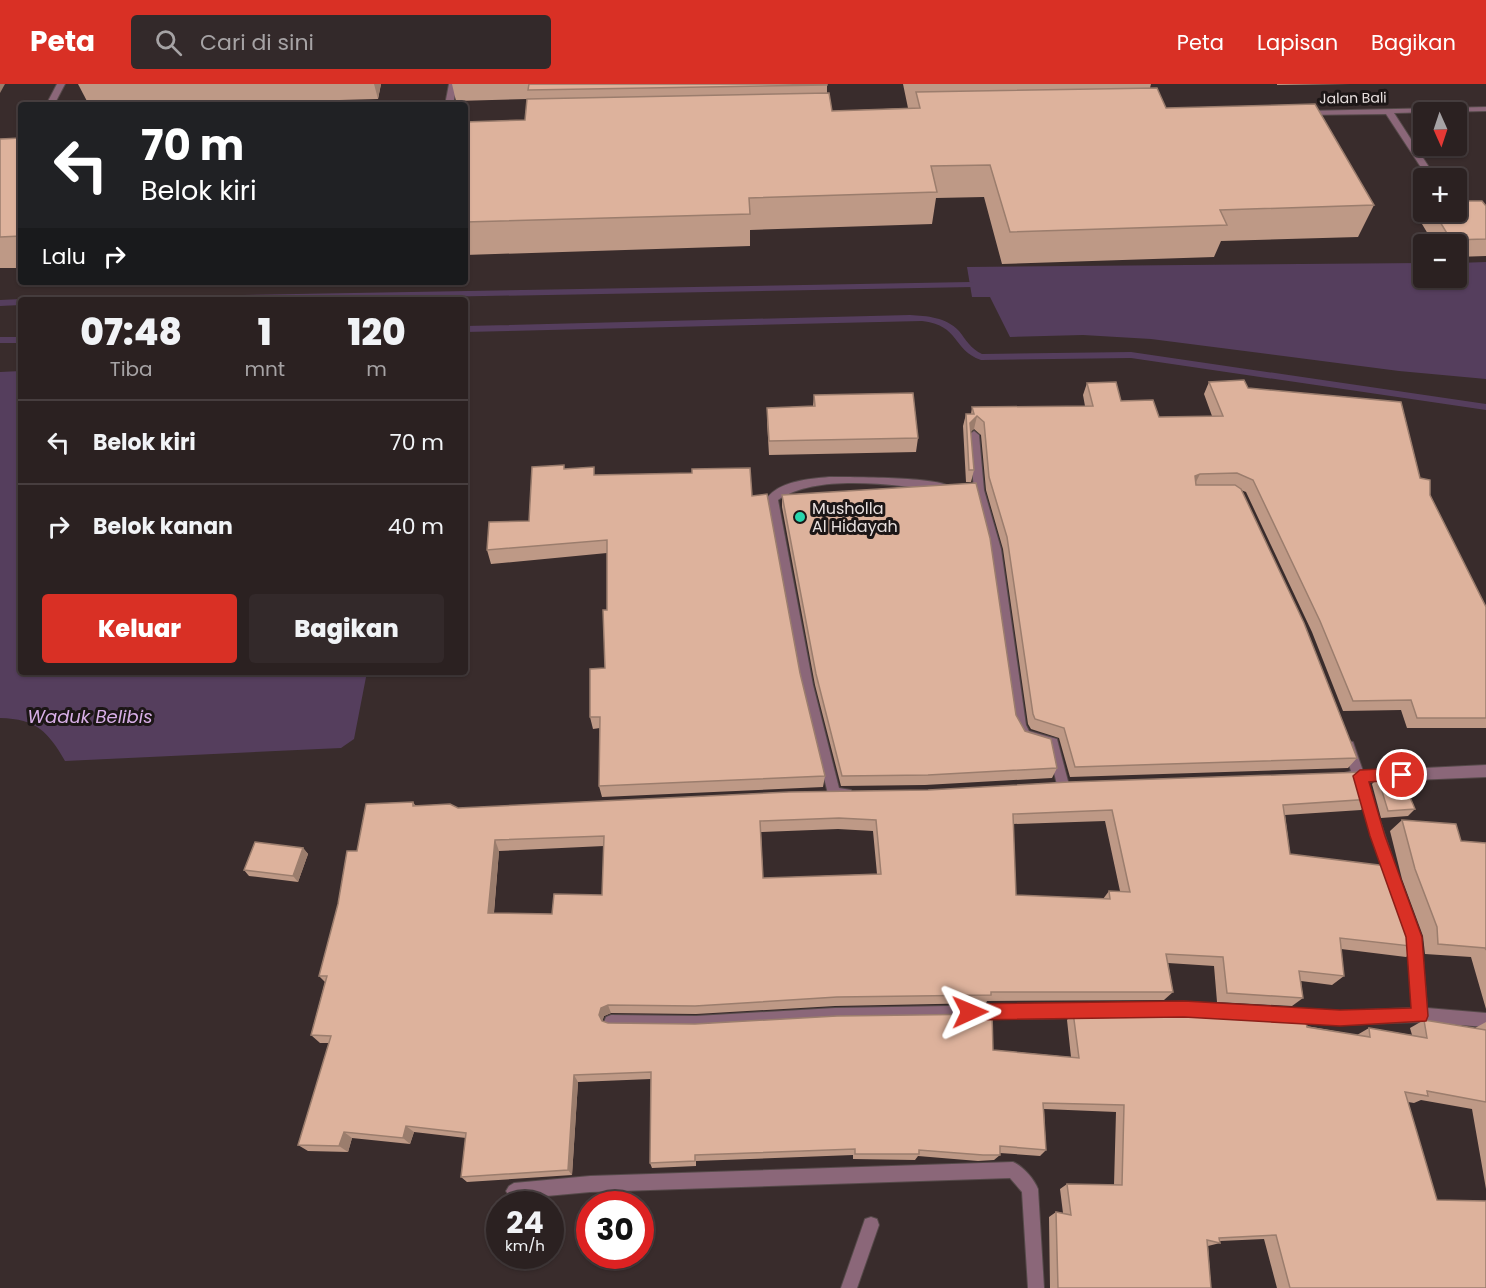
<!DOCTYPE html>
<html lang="id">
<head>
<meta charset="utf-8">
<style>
  body { margin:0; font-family:Poppins,sans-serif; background:#33292a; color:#f1f3f6; height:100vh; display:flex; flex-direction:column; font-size:22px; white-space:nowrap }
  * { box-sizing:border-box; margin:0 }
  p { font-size:20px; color:#a6a3a5 }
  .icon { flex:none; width:33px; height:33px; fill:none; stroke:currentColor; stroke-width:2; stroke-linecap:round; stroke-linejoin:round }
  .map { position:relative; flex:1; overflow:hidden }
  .details { position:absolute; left:18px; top:213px; width:450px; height:378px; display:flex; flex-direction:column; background:#2b2121; border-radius:6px; box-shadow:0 2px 4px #0004,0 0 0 2px #473e3f }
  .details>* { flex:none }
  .banner { position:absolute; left:18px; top:18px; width:450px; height:183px; border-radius:6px; box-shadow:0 2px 4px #0004,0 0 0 2px #473e3f; background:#202124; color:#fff; overflow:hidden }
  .needle { width:39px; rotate:177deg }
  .fabs { position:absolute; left:1413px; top:18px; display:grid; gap:12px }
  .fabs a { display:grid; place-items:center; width:54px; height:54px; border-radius:6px; background:#2b2121; box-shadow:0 2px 4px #0004,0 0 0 2px #473e3f; font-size:30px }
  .speed { position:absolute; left:486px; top:1107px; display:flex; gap:12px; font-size:30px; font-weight:700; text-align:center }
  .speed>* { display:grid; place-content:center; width:78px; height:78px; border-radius:50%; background:#2b2121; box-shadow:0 2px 4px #0004,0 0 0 2px #473e3f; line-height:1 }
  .speed small { font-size:15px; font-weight:400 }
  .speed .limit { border:9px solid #d22; background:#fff; color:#111 }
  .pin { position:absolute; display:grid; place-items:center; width:51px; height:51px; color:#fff; margin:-26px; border:3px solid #fff; border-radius:50%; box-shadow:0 2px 6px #0007 }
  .me { position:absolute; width:66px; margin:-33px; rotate:89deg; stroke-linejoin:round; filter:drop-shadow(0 0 4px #0008) }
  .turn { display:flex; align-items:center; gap:21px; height:126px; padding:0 24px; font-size:27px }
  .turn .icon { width:78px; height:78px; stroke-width:2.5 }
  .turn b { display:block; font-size:42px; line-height:51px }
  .then { display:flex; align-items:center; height:57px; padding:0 24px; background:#0003; gap:12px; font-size:22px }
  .eta { display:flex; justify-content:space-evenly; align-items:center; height:102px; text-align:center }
  .eta b { font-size:36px; font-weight:800; line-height:42px }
  .primary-button { display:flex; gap:12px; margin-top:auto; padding:12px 24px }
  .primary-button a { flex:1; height:69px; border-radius:6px; background:#d93025; color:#fff; font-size:24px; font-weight:800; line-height:69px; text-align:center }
  .primary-button a+a { background:#33292a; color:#f1f3f6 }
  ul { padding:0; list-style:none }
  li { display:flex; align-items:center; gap:18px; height:84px; padding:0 24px; border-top:2px solid #473e3f }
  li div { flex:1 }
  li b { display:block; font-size:22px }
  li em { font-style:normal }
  header { display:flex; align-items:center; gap:36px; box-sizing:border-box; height:84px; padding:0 30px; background:#d93025; color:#fff }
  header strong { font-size:28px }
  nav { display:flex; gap:33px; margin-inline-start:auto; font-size:21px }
  .search { width:420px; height:54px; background:#33292a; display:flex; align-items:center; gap:15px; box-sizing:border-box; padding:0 21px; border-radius:6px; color:#a6a3a5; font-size:22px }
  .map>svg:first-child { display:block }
  .water { fill:#553e5d }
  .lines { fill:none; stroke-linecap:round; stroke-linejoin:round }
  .stream { fill:#553e5d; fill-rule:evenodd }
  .lane-casing { stroke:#554949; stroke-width:2 }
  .street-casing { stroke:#554949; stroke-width:2 }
  .lane { fill:#8b6779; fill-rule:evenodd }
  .street { fill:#8b6779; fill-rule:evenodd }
  .wall { fill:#be9986; fill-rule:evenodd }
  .shaded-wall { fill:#9b7d6d }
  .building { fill:#ddb29c; stroke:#9b7d6d; stroke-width:1.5; fill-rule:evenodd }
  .route { fill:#d93025; stroke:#8d1f18; stroke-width:1.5 }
  .poi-dot { fill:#29d5ad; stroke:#1c1616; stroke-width:2 }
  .labels { text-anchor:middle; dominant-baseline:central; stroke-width:6; stroke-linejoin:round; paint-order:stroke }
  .far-street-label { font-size:14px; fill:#e8e0df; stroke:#1c1616 }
  .poi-label { font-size:16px; fill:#e8e0df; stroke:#1c1616; text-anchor:start }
  .water-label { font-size:18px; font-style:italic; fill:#d8afe7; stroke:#1c1616 }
</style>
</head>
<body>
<header>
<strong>Peta</strong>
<div class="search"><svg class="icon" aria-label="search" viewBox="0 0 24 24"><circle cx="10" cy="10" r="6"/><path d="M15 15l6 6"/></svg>Cari di sini</div>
<nav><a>Peta</a><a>Lapisan</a><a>Bagikan</a></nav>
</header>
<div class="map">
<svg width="1486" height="1204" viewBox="0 0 1486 1204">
  <rect width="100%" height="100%" fill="#392c2c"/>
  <g class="water">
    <path d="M1486 178V295L1399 287 1151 255 1083 251 1010 253 990 213H972L967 183 1423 179 1424 194H1456L1457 179Z"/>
    <path d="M21 287V588H367L354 655 341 664 65 677C48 648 37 635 0 634V288Z"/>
  </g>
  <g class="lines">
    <g class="stream">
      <path d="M970 198 973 199V203L274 216H122L126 213Z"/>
      <path d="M21 215 23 216H21V221L0 222V216Z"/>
      <path d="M910 231C927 232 946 233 959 247 966 256 971 265 982 270L1131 268 1486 320V326L1131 274 981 276C952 266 960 241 922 237L465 248V242Z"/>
      <rect x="0" y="253" width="21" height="6"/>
    </g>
    <g class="lane-casing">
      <g id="lane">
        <path d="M57 0H65L54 21H46Z"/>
        <path d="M449 0H457L453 21H445Z"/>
        <path d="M1486 23V27L1394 29 1436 94H1428L1386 30 1304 31 1300 29 1304 27Z"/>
        <path d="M871 1133 877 1135 879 1141 857 1204H841L865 1135Z"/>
      </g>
    </g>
    <g class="street-casing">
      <g id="street">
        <path d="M974 347 979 351 984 406 1001 465 1026 641 1029 647 1057 655 1069 701 1067 705 1063 707 1059 705 1057 701 1048 663 1021 655 1014 641 989 465 974 406 969 351Z"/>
        <path d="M829 393C848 393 941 393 950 403L945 407C897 402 820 388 778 416L813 601 839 704 851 706 852 710 851 714C844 716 836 716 829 714L828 710 801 601 767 414C780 397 808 395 829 393Z"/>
        <path d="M1349 657 1353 658 1363 687 1486 681V693L1367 698 1400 796 1398 800 1393 802 1388 800 1386 796 1355 698 1345 697 1343 693 1345 689 1351 687 1343 662 1345 658Z"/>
        <path d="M1414 845 1419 847 1421 852 1427 924 1486 929V943L1420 938 1340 941 1184 932 835 938 696 946 611 945 606 943 604 938 606 933 611 931 696 932 835 924 1184 918 1340 927 1412 924 1407 852 1409 847Z"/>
        <path d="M1013 1078C1023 1082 1034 1095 1038 1105L1044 1204H1028L1022 1108 1010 1094 590 1108 514 1115 509 1112 506 1107 509 1102 514 1099 590 1092Z"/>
      </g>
    </g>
    <use href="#lane" class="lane"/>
    <use href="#street" class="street"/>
  </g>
  <g class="wall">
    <path d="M78 0H381L378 15 147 21H89Z"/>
    <path d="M452 0H827V9L832 27 908 24 903 0H1151L1150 4 1166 24 1374 121 1358 153 1221 157 1214 173 1002 180 984 113 936 114 932 140 750 146V162L465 171V38L525 36 527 15 456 17Z"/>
    <path d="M1277 0H1350L1277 1Z"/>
    <path d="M21 54V184H0V55Z"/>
    <path d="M1486 122V172L1456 173V160H1434L1419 135 1424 127 1456 128Z"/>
    <path d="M1209 298 1248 304 1420 394 1430 411 1486 523V644H1407L1401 626 1343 627 1312 548 1246 408 1241 406 1357 674 1348 684 1070 693 1059 654 1031 645 1028 640 1003 465 986 406 981 351 974 345 970 348 974 386 971 398H966L963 342 966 330H971L972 323 1085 322 1083 311 1087 299 1121 317 1159 333 1212 332 1204 310Z"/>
    <path d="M814 311 918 354 916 368 769 371 767 337V324L813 322Z"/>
    <path d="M565 385 595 391 752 412 800 589 825 692 823 703 602 713 599 702 600 644 593 645 590 633 605 584 607 526V469L491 480 487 466 529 437Z"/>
    <path d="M782 411 1016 631 1025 647 1057 684 1052 694 925 701 841 702 815 601 782 423Z"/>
    <path d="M1378 694 1415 725 1408 732 1381 734 1372 700Z"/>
    <path d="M1372 715 1361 726 1285 731 1290 770 1419 863 1406 873 1341 865 1344 892 1332 901 1301 897 1303 914 1292 922 1217 918 1214 882 1168 879 1173 908 1164 916 987 917 986 919 835 922 696 930 611 929 604 932 602 937 608 939 993 966 1071 973 1067 936 1073 928 1222 933 1228 928 1357 951 1369 944 1412 951 1410 944 1424 936 1475 944 1486 938V1105L1472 1025 1421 1016 1414 1019 1408 1018 1437 1116 1486 1204H1277L1264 1155 1220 1157V1159L1208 1162 1211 1204H1050L1049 1133 1056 1128 1063 1129 1060 1105 1067 1100 1114 1101 1116 1028 1044 1025 1046 1066 1040 1072 1000 1069V1071L994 1076 978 1077 918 1072 915 1076 853 1075V1071L696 1077V1082L652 1084 650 1079 651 995 578 998 572 1091 467 1098 461 1093 466 1054 414 1048 410 1060 352 1054 348 1068 308 1067 298 1061 329 959H320L311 951 325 898 319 892 357 767 413 718 415 721 458 724ZM1105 737 1120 807H1109L1103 815 1016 811 1013 740ZM838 745 873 747 877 790 763 794 761 748ZM604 762 602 811 552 830 494 829 499 767Z"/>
    <path d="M1402 736 1461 757 1486 759V925L1471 873 1425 870 1423 852 1402 795 1390 747Z"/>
    <path d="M303 764 308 770 298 798 249 792 244 786Z"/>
  </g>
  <g class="shaded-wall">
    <path d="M0 0H5L0 9Z"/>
    <path d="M374 0H381L378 15Z"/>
    <path d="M977 332 974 345 967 351 970 339Z"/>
    <path d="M1200 390 1194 402 1195 392Z"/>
    <path d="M495 756 499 767 493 838 488 829Z"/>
    <path d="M303 764 308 770 298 798 293 792Z"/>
    <path d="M608 921 611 929 604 932 602 939 599 931 601 924Z"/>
    <path d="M574 991 578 998 572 1091 568 1086Z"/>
    <path d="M406 1042 414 1048 410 1060 403 1054Z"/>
    <path d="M344 1048 352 1054 348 1068 339 1062Z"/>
  </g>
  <g class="building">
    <path d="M529 0H827V1L528 6Z"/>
    <path d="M1157 4 1166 24 1315 20 1374 121 1220 126 1227 141 1010 148 990 81 931 82 937 108 749 114 750 130 465 138V38L525 36 527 15 829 9 832 27 920 24 916 8Z"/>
    <path d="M21 54V152L0 153V55Z"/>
    <path d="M1456 117H1482L1486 122V155L1451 156 1434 128H1456Z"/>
    <path d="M1244 296 1248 304 1401 318 1420 394 1430 396V411L1486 523V634H1417L1411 616 1353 617 1320 537 1253 396 1237 389 1200 390 1195 392 1196 401H1235L1241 405 1304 539 1357 674 1075 683 1064 644 1035 635 1033 630 1007 453 989 393 984 338 977 332 970 339 974 386H969L966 330H974L972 323 1093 322 1087 299 1116 298 1121 317 1153 316 1159 333 1223 332 1209 298Z"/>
    <path d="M913 309 918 354 769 357 767 324 815 322 814 311Z"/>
    <path d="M564 381V385L594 383V391L692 389V385L750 384 752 412 767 410 800 589 825 692 599 702 600 633H590V585L605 584 603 526H607V456L487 466 489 438 529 437 532 383Z"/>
    <path d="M976 399 990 454 1016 631 1025 647 1051 655 1057 684 928 691 842 692 816 590 782 411Z"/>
    <path d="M1364 688 1372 715 1283 721 1290 770 1395 783 1418 844 1419 863 1340 854 1344 892 1299 887 1303 914 1227 909 1223 873 1166 870 1173 908H991V911L837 913 695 922 608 921 601 924 599 931 602 937 608 939 695 940 837 932 992 930 993 966 1079 974 1073 928 1179 926 1229 934 1228 928 1305 933 1307 943 1370 953 1369 944 1427 954 1424 936 1486 946V1018L1427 1007 1428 1012 1405 1008 1437 1116 1486 1117V1204H1290L1276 1151 1219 1154 1220 1159 1207 1156 1211 1204H1058L1056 1128 1071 1131 1067 1100 1122 1101 1124 1021 1043 1019 1046 1066 1000 1062V1071H983L919 1066V1070H855V1065L695 1071V1077L650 1079 651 988 574 991 568 1086 461 1093 466 1049 406 1042 403 1054 344 1048 339 1062 298 1061 331 952 311 951 327 892H319L338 820 347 767H357L366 720 413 718V722L450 720 458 724 789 708 928 706 1069 698ZM1112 726 1130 808 1109 807 1110 815 1016 811 1013 730ZM839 734 876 736 881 790 763 794 760 737ZM604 752 602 811 554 810 552 830 488 829 495 756Z"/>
    <path d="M1401 692 1415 725 1388 727 1378 694Z"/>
    <path d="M1402 736 1456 740 1461 757 1486 759V866L1485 864 1438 860 1437 843 1415 785Z"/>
    <path d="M255 758 303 764 293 792 244 786Z"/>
  </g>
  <path class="route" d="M1402 684 1409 691 1407 695 1369 698 1385 752 1422 853 1428 932 1426 937 1340 942 1184 933 970 936 964 933 962 928 964 922 970 920 1184 917 1340 926 1411 924 1406 853 1370 752 1353 692 1360 686Z"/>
  <circle class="poi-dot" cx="800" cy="433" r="6"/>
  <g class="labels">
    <g class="far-street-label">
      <text transform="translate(1353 14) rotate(-1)">Jalan Bali</text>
    </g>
    <g class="poi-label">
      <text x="812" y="424">Musholla<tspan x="812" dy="18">Al Hidayah</tspan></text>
    </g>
    <g class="water-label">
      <text x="90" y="632">Waduk Belibis</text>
    </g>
  </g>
</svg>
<div class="fabs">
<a><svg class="needle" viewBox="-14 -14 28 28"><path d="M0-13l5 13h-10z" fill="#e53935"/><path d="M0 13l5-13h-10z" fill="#a6a3a5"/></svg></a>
<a>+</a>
<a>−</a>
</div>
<div class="speed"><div>24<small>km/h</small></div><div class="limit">30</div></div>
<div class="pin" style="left:1402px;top:691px;background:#d93025"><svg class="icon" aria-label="arrive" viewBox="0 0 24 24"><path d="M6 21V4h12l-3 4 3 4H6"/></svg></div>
<svg class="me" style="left:970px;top:928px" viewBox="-20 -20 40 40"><path d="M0-17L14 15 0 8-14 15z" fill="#d93025" stroke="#fff" stroke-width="4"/></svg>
<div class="banner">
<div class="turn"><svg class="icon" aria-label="left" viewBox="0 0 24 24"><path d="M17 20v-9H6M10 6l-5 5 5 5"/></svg><div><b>70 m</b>Belok kiri</div></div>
<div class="then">Lalu<svg class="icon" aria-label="right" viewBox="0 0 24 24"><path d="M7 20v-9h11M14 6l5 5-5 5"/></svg></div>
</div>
<section class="details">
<div class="eta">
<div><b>07:48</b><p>Tiba</p></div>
<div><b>1</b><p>mnt</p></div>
<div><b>120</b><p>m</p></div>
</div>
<ul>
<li><svg class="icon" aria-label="left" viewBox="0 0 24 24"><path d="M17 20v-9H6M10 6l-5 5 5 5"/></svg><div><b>Belok kiri</b></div><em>70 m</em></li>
<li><svg class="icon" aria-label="right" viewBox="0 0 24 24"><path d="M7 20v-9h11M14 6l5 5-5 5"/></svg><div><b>Belok kanan</b></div><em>40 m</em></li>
</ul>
<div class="primary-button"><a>Keluar</a><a>Bagikan</a></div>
</section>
</div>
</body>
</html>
